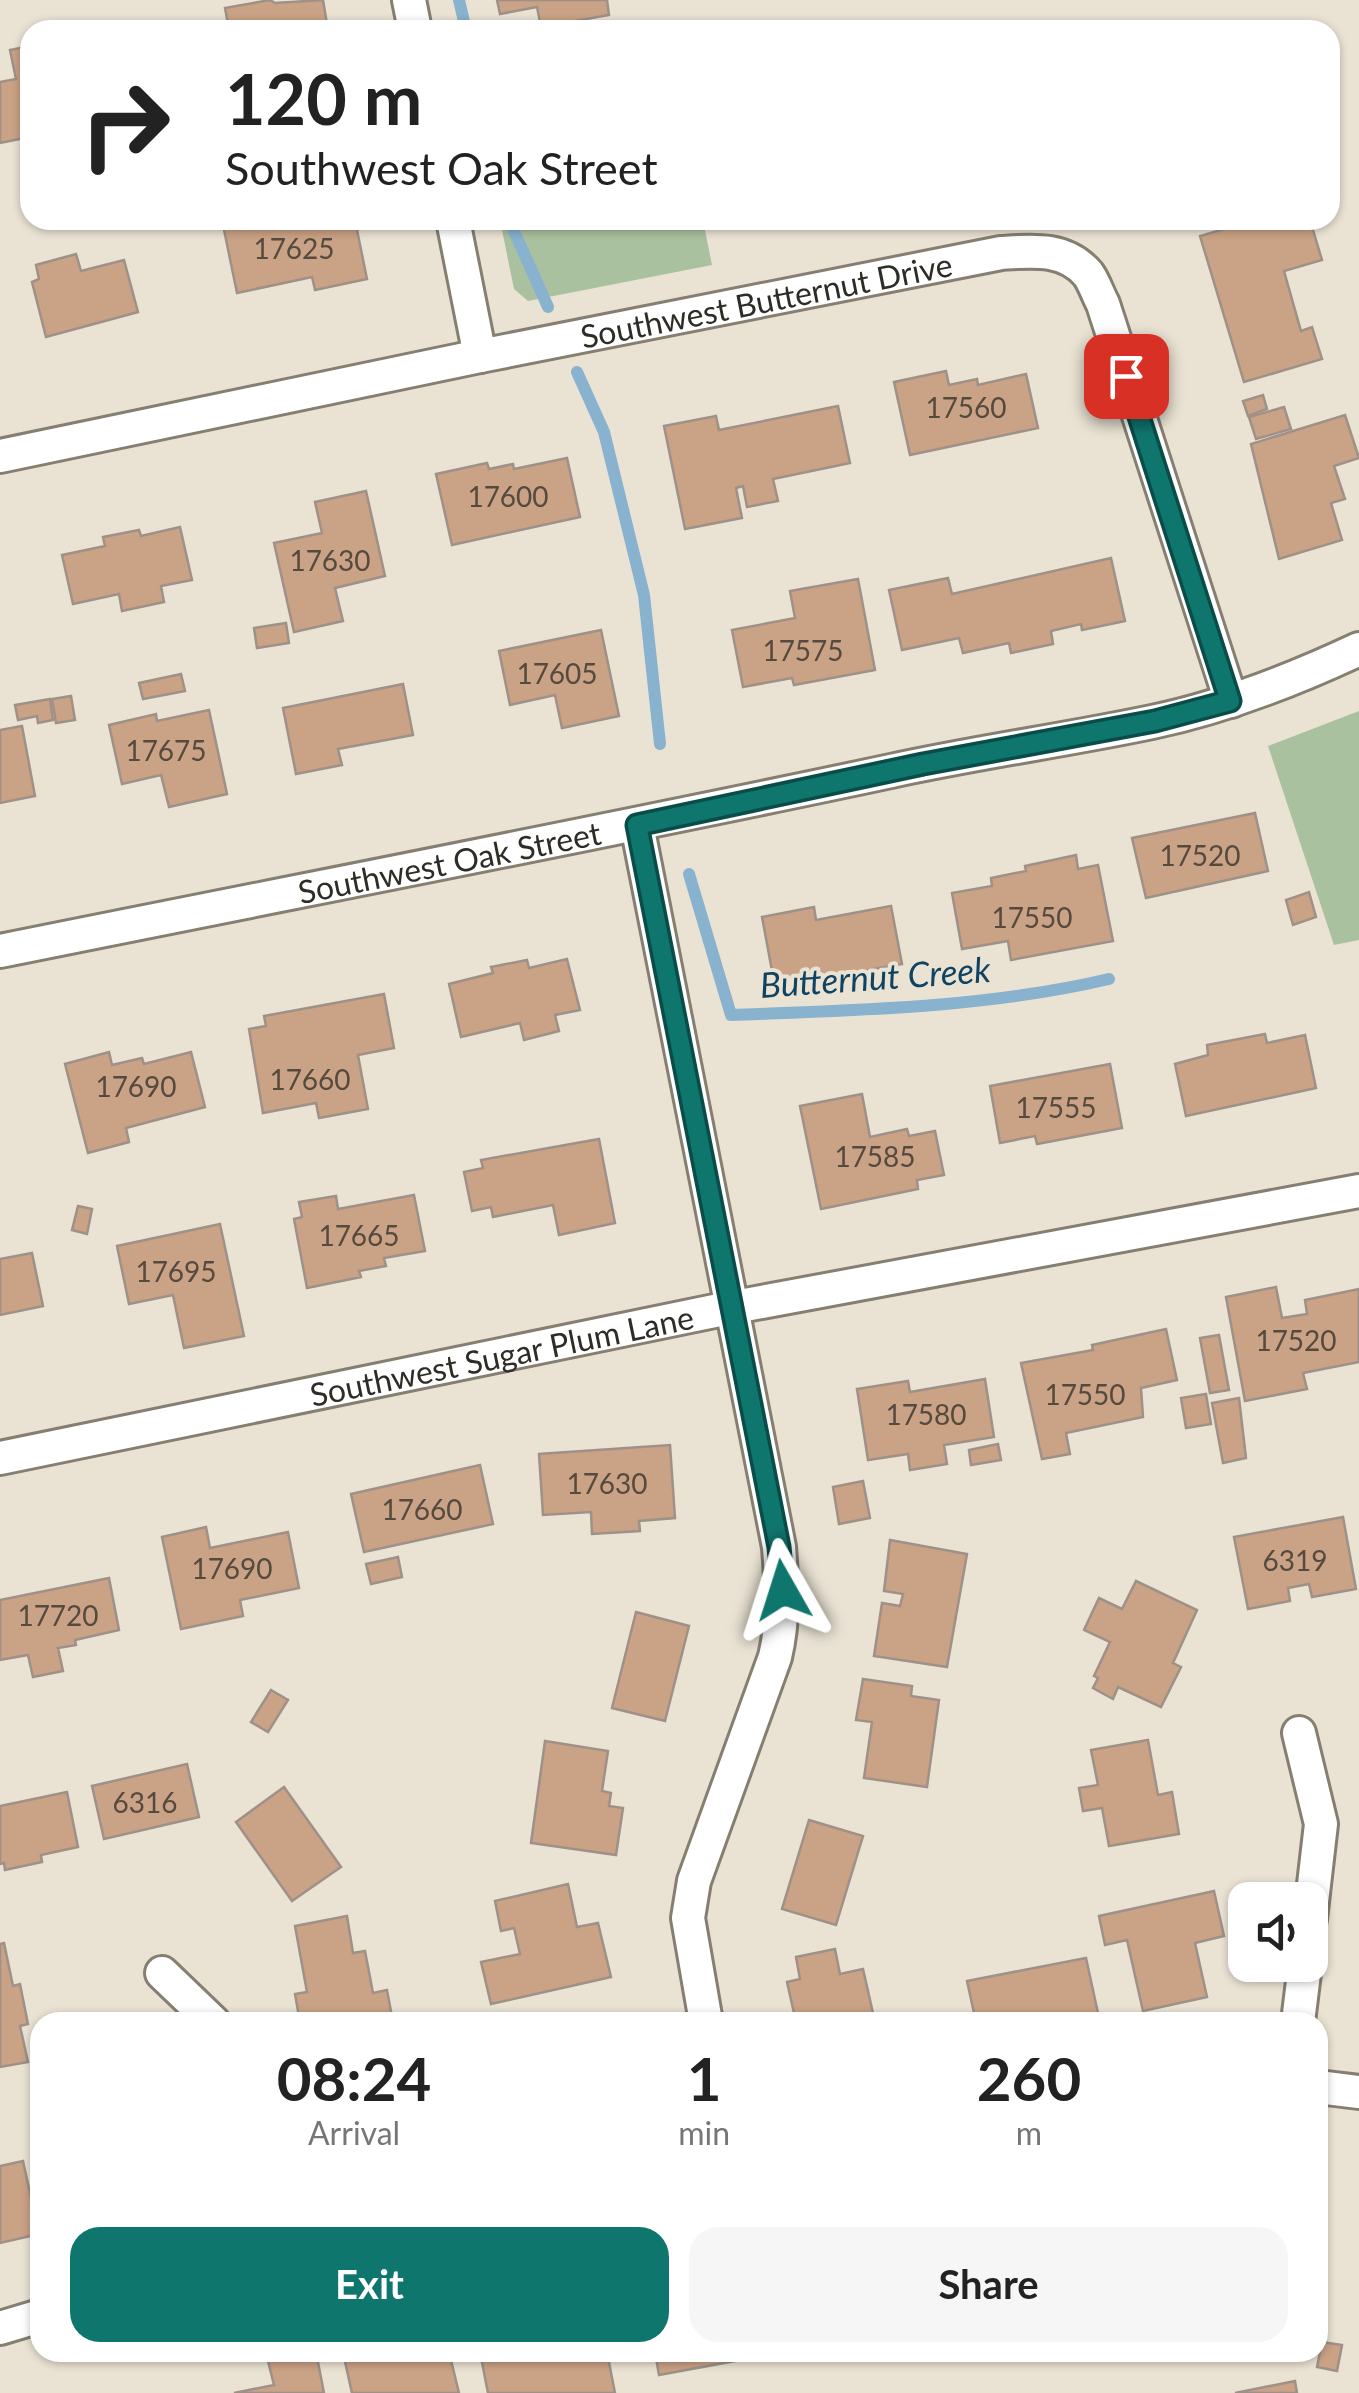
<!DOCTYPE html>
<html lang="en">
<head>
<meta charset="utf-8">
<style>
  body { margin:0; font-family:Lato,sans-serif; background:#f6f6f6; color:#222; height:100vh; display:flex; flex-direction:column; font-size:38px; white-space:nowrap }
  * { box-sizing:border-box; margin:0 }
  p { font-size:32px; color:#767676 }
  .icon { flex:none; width:55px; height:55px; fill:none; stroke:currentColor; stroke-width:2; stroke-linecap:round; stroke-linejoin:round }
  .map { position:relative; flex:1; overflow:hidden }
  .drawer { position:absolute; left:30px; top:2012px; width:1298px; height:350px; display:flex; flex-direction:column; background:#fff; border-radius:30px; box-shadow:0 2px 8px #0004 }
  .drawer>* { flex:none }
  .banner { position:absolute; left:20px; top:20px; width:1320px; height:210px; border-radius:30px; box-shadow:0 2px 8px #0004; background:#fff; color:#222; overflow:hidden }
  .controls { position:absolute; left:1228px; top:1882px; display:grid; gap:20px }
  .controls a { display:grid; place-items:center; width:100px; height:100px; border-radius:20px; background:#fff; box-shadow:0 2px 8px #0004; font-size:50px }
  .pin { position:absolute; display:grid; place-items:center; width:85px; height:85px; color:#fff; margin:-42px; border-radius:20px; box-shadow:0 5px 15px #0006 }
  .me { position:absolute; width:110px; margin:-55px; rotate:354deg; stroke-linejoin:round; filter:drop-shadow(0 0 8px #0008) }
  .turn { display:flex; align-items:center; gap:35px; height:210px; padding:0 40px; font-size:45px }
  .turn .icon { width:130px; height:130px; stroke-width:2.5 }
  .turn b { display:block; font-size:70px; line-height:85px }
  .eta { display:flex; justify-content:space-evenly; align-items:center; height:170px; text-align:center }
  .eta b { font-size:60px; font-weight:700; line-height:70px }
  .cta { display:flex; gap:20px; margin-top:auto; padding:20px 40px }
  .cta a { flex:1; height:115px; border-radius:30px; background:#0f766e; color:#fff; font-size:40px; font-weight:700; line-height:115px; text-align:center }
  .cta a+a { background:#f6f6f6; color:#222 }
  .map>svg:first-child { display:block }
  .green { fill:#aac19f }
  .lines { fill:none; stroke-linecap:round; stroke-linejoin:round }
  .stream { stroke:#89b2cf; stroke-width:12 }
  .building { fill:#caa285; stroke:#9f9187; stroke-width:2.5 }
  .minor-casing { stroke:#857f71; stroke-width:38 }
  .minor { stroke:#fff; stroke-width:32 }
  .route-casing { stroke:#0a4d48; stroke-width:25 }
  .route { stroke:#0f766e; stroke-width:18 }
  .labels { text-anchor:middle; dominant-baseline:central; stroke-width:8; stroke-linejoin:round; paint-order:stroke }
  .number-label { font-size:28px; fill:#554a3e }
  .street-label { font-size:32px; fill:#2e2c26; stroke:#eae3d4 }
  .water-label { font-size:35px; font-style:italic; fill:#104361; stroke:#eae3d4 }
</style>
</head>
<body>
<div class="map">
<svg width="1359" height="2393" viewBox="0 0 1359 2393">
  <rect width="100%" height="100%" fill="#eae3d4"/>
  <g class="green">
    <path d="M500 220H703L712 265 528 301 514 289Z"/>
    <path d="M1359 711V940L1334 945 1268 746Z"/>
  </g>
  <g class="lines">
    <g class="stream">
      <path d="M459 0 466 30"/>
      <path d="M509 220 548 307"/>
      <path d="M577 372 604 432 644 595 660 744"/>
      <path d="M689 874 731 1015C857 1010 985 1008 1109 979"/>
    </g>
  </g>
  <g class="building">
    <path d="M270 0 275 3 323 0 328 30H229L225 8Z"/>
    <path d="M497 0H607L609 15 541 27 537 7 500 14Z"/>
    <path d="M30 46V137L0 143V82L16 79 10 50Z"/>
    <path d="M222 220H355L367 279 315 290 312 277 237 293Z"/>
    <path d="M1255 220H1310L1322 260 1284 271 1301 331 1312 327 1322 359 1244 382 1200 236Z"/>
    <path d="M76 254 81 271 124 260 138 312 46 337 32 282 39 279 36 265Z"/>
    <path d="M946 371 949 385 977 379 978 385 1026 374 1038 428 910 455 894 382Z"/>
    <path d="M1263 395 1267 409 1248 416 1243 401Z"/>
    <path d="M838 406 850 463 773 479 778 501 747 507 743 486 736 488 742 518 685 529 664 426 716 416 719 430Z"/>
    <path d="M1284 407 1291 429 1256 439 1249 417Z"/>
    <path d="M1345 415 1359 458 1334 466 1345 499 1331 503 1342 540 1279 559 1251 444Z"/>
    <path d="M567 458 580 517 452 545 436 474 487 463 489 469 513 464 514 469Z"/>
    <path d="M366 491 385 576 335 588 343 621 294 632 274 543 322 533 315 502Z"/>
    <path d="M180 527 192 580 161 586 164 602 122 611 119 594 73 604 62 555 105 546 103 537 139 530 141 536Z"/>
    <path d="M1111 558 1125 621 1082 630 1081 624 1051 631 1053 644 1011 653 1009 643 963 653 959 638 902 650 889 590 948 578 952 594Z"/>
    <path d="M858 579 875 670 794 685 792 678 743 687 732 630 795 618 790 591Z"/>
    <path d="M286 623 289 643 257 648 254 628Z"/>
    <path d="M601 630 619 716 562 728 555 695 510 705 499 651Z"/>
    <path d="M181 674 185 691 143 699 139 683Z"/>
    <path d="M403 684 413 735 338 749 342 765 296 774 283 708Z"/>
    <path d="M71 696 75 720 56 723 52 699Z"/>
    <path d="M50 699 53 720 38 723 37 716 18 720 15 705Z"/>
    <path d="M209 710 227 794 169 807 161 775 122 784 109 725 156 714 157 721Z"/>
    <path d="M22 726 35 796 0 803V730Z"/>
    <path d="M1255 813 1268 871 1146 898 1132 838Z"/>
    <path d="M1076 855 1078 869 1098 865 1113 941 1011 960 1008 941 962 949 952 893 992 886 991 878 1026 871 1025 866Z"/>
    <path d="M1309 892 1316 917 1293 925 1286 900Z"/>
    <path d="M891 906 902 964 775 987 762 917 814 907 816 920Z"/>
    <path d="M567 959 580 1010 555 1015 559 1031 524 1040 520 1023 461 1037 449 984 493 973 491 967 527 960 529 968Z"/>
    <path d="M384 994 394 1048 358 1055 368 1109 319 1118 316 1103 263 1113 249 1029 266 1026 264 1016Z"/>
    <path d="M1265 1034 1267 1043 1305 1035 1316 1088 1186 1116 1175 1064 1208 1055 1207 1045Z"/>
    <path d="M109 1052 112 1065 142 1058 144 1064 191 1052 205 1107 126 1128 129 1142 88 1153 65 1064Z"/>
    <path d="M1110 1064 1122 1128 1037 1144 1035 1136 1000 1143 990 1086Z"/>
    <path d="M862 1094 870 1137 907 1129 909 1136 935 1131 944 1175 917 1180 918 1189 821 1209 800 1106Z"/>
    <path d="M599 1139 615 1223 559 1235 553 1205 493 1217 491 1207 472 1211 464 1172 483 1168 481 1160Z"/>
    <path d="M414 1195 425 1251 384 1258 386 1266 359 1271 361 1277 307 1288 294 1219 302 1217 299 1202 336 1196 338 1209Z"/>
    <path d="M78 1206 92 1209 87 1234 72 1230Z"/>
    <path d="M220 1224 244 1336 184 1348 173 1295 129 1304 117 1246Z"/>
    <path d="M32 1253 43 1306 0 1315V1259Z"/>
    <path d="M1276 1287 1282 1318 1307 1314 1305 1300 1359 1289V1362L1303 1373 1307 1389 1245 1401 1226 1297Z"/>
    <path d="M1166 1329 1177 1380 1141 1388 1143 1417 1066 1433 1070 1454 1042 1459 1021 1363 1093 1350 1092 1345Z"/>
    <path d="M1219 1335 1229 1390 1210 1393 1200 1338Z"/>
    <path d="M985 1379 994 1437 944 1445 947 1464 910 1470 908 1454 868 1460 857 1389 908 1381 910 1392Z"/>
    <path d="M1206 1394 1211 1424 1186 1428 1181 1398Z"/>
    <path d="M1239 1398 1246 1458 1223 1463 1212 1403Z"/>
    <path d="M998 1444 1001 1460 971 1465 969 1450Z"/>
    <path d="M670 1445 675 1518 639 1521 640 1531 592 1534 591 1512 543 1515 539 1454Z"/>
    <path d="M480 1465 493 1524 364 1552 351 1494Z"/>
    <path d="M863 1481 870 1518 839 1524 833 1487Z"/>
    <path d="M1343 1517 1356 1589 1312 1597 1309 1584 1288 1588 1290 1601 1248 1609 1234 1537Z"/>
    <path d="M206 1527 210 1548 288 1532 299 1588 240 1600 243 1616 181 1629 162 1537Z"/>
    <path d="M890 1540 967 1554 947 1667 874 1656 882 1603 900 1606 903 1594 884 1591Z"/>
    <path d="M398 1557 402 1577 371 1584 366 1564Z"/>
    <path d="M109 1578 119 1630 75 1640 76 1645 58 1648 63 1671 33 1677 28 1655 0 1660V1600Z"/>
    <path d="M1136 1581 1197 1610 1173 1663 1181 1667 1161 1707 1118 1687 1113 1699 1093 1688 1098 1678 1094 1676 1110 1642 1084 1630 1099 1598 1122 1609Z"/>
    <path d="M636 1612 689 1626 665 1721 612 1708Z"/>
    <path d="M863 1679 912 1686 911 1696 939 1700 927 1787 864 1778 872 1722 856 1720Z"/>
    <path d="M271 1690 288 1700 268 1732 251 1722Z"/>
    <path d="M1148 1740 1158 1795 1172 1792 1179 1834 1109 1846 1102 1808 1083 1811 1079 1788 1098 1785 1091 1750Z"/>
    <path d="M545 1741 608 1751 602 1791 611 1793 609 1806 623 1808 616 1855 531 1843Z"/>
    <path d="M187 1764 199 1817 104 1839 92 1786Z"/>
    <path d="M284 1787 341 1867 292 1901 236 1822Z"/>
    <path d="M67 1792 78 1847 41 1855 42 1862 5 1870 4 1863 0 1864V1806Z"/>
    <path d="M809 1820 863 1836 836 1925 782 1909Z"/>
    <path d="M568 1884 577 1927 598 1923 611 1977 491 2004 481 1962 520 1954 514 1928 501 1931 495 1901Z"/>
    <path d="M1214 1891 1224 1936 1195 1943 1207 1997 1143 2011 1127 1940 1105 1945 1099 1916Z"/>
    <path d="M347 1916 353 1953 365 1951 373 1993 387 1990 393 2022H300L295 1994 307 1992 295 1926Z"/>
    <path d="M4 1943 13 1986 20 1984 28 2024 20 2026 28 2062 0 2067V1944Z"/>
    <path d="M835 1949 840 1974 863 1969 875 2022H796L787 1982 800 1979 796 1957Z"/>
    <path d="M1086 1958 1098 2013 1061 2022H976L967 1981Z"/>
    <path d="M23 2161 39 2234 0 2243V2166Z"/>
    <path d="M1322 2342 1342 2345 1337 2371 1317 2367Z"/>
    <path d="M316 2352 324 2393H234L274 2385 268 2361Z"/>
    <path d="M449 2352 459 2393H352L343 2353Z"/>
    <path d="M480 2352H607L615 2393H488Z"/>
    <path d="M655 2352H756L757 2357 659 2375Z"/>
    <path d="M1295 2381 1297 2393H1235Z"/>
  </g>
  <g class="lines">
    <g class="minor-casing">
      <g id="minor">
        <path d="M409 0 415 30"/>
        <path d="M453 220 480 356"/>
        <path id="s1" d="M0 456 480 356 1001 253C1032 251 1065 247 1088 274 1094 282 1098 295 1103 304L1231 701"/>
        <path d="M637 825 779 1547C782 1586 784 1619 775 1657L694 1881 688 1918 706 2022"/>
        <path id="s2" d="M0 951C297 891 595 834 891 771 978 752 1066 740 1152 722 1224 707 1293 680 1359 649"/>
        <path id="s3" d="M0 1458 729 1308 1359 1191"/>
        <path d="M1299 1733 1321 1824 1310 1919"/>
        <path d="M162 1973 213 2022"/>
        <path d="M1298 2022 1305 1965"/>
        <path d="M1318 2087 1359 2092"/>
        <path d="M0 2328 40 2316"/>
      </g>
    </g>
    <use href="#minor" class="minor"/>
  </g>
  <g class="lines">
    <g class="route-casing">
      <path id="route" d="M783 1590 779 1547 637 825 923 764 1155 721 1230 701 1126 376"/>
    </g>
    <use href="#route" class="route"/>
  </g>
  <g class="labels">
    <g class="number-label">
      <text x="294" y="248">17625</text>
      <text x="966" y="407">17560</text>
      <text x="508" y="496">17600</text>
      <text x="330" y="560">17630</text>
      <text x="803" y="650">17575</text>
      <text x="557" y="673">17605</text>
      <text x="166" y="750">17675</text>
      <text x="1200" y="855">17520</text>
      <text x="1032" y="917">17550</text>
      <text x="310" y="1079">17660</text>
      <text x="136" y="1086">17690</text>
      <text x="1056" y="1107">17555</text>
      <text x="875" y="1156">17585</text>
      <text x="359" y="1235">17665</text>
      <text x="176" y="1271">17695</text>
      <text x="1296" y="1340">17520</text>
      <text x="1085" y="1394">17550</text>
      <text x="926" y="1414">17580</text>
      <text x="607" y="1483">17630</text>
      <text x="422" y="1509">17660</text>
      <text x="1295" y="1560">6319</text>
      <text x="232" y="1568">17690</text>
      <text x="58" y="1615">17720</text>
      <text x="145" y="1802">6316</text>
    </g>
    <g class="street-label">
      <text stroke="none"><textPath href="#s1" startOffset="782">Southwest Butternut Drive</textPath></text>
      <text stroke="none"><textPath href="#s2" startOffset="458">Southwest Oak Street</textPath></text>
      <text stroke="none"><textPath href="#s3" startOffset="512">Southwest Sugar Plum Lane</textPath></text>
    </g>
    <g class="water-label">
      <text transform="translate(875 976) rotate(-4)">Butternut Creek</text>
    </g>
  </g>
</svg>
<div class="controls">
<a><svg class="icon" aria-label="sound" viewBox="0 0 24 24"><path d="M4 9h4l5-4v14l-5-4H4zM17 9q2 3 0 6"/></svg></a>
</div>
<div class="pin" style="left:1126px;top:376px;background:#d93025"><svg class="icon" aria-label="arrive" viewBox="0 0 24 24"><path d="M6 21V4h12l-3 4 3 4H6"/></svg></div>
<svg class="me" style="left:783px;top:1590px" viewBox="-20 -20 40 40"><path d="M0-17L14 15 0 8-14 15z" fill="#0f766e" stroke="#fff" stroke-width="4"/></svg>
<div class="banner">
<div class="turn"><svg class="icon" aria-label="right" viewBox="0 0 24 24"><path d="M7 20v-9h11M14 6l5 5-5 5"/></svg><div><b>120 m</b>Southwest Oak Street</div></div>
</div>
<section class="drawer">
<div class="eta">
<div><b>08:24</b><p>Arrival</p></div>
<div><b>1</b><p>min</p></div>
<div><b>260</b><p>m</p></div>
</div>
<div class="cta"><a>Exit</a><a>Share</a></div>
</section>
</div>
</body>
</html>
